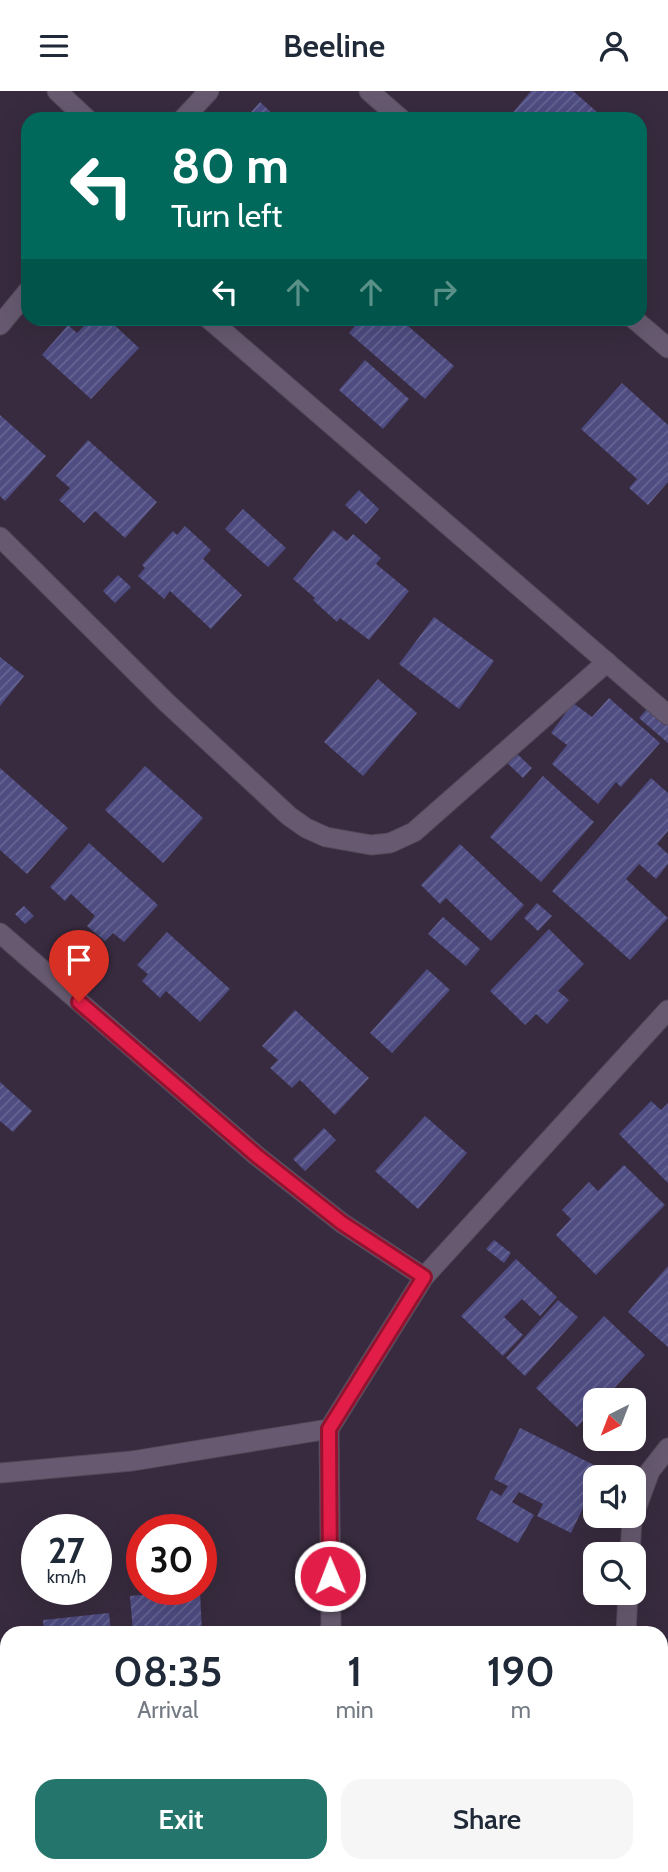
<!DOCTYPE html>
<html lang="en">
<head>
<meta charset="utf-8">
<style>
  body { margin:0; font-family:Cabin,sans-serif; background:#f6f6f7; color:#1f2937; height:100vh; display:flex; flex-direction:column; font-size:26px; white-space:nowrap }
  * { box-sizing:border-box; margin:0 }
  p { font-size:23px; color:#747a83 }
  .icon { flex:none; width:38px; height:38px; fill:none; stroke:currentColor; stroke-width:2; stroke-linecap:round; stroke-linejoin:round }
  .map { position:relative; flex:1; overflow:hidden }
  .drawer { position:absolute; left:0px; top:1535px; width:668px; height:247px; display:flex; flex-direction:column; background:#fff; border-radius:21px 21px 0 0; box-shadow:0 7px 28px #0002 }
  .drawer>* { flex:none }
  .guide { position:absolute; left:21px; top:21px; width:626px; height:214px; border-radius:21px; box-shadow:0 7px 28px #0002; background:#00695c; color:#fff; overflow:hidden }
  .needle { width:46px; rotate:222deg }
  .controls { position:absolute; left:583px; top:1297px; display:grid; gap:14px }
  .controls a { display:grid; place-items:center; width:63px; height:63px; border-radius:14px; background:#fff; box-shadow:0 7px 28px #0002; font-size:35px }
  .speed { position:absolute; left:21px; top:1423px; display:flex; gap:14px; font-size:35px; font-weight:700; text-align:center }
  .speed>* { display:grid; place-content:center; width:91px; height:91px; border-radius:50%; background:#fff; box-shadow:0 7px 28px #0002; line-height:1 }
  .speed small { font-size:18px; font-weight:400 }
  .speed .limit { border:10px solid #d22; background:#fff; color:#111 }
  .pin { position:absolute; display:grid; place-items:center; width:60px; height:60px; color:#fff; margin:-72px -30px; border-radius:50% 50% 50% 0; rotate:-45deg; box-shadow:0 0 7px #0007 }
  .pin .icon { rotate:45deg }
  .me { position:absolute; width:77px; margin:-38px; rotate:359deg; stroke-linejoin:round; filter:drop-shadow(0 0 5px #0008) }
  .turn { display:flex; align-items:center; gap:24px; height:147px; padding:0 35px; font-size:32px }
  .turn .icon { width:91px; height:91px; stroke-width:2.5 }
  .turn b { display:block; font-size:49px; line-height:60px }
  .lanes { display:flex; align-items:center; height:66px; padding:0 35px; background:#0003; justify-content:center; gap:35px; direction:ltr }
  .lanes .off { opacity:.35 }
  .eta { display:flex; justify-content:space-evenly; align-items:center; height:119px; text-align:center }
  .eta b { font-size:42px; font-weight:600; line-height:49px }
  .action { display:flex; gap:14px; margin-top:auto; padding:14px 35px }
  .action a { flex:1; height:80px; border-radius:21px; background:#24766c; color:#fff; font-size:28px; font-weight:600; line-height:80px; text-align:center }
  .action a+a { background:#f6f6f7; color:#1f2937 }
  header { display:flex; justify-content:space-between; align-items:center; height:91px; padding:0 35px; background:#fff; font-size:32px; font-weight:600 }
  .map>svg:first-child { display:block }
  .building { fill:url(#building-hatch) }
  .lines { fill:none; stroke-linecap:round; stroke-linejoin:round }
  .minor-casing { stroke:#54495a; stroke-width:21 }
  .minor { stroke:#675a70; stroke-width:19 }
  .route-casing { stroke:#92132f; stroke-width:18 }
  .route { stroke:#e11d48; stroke-width:12 }
</style>
</head>
<body>
<header><svg class="icon" aria-label="menu" viewBox="0 0 24 24"><path d="M4 6h16M4 12h16M4 18h16"/></svg>Beeline<svg class="icon" aria-label="person" viewBox="0 0 24 24"><circle cx="12" cy="8" r="4"/><path d="M4 21q1-7 8-7t8 7"/></svg></header>
<div class="map">
<svg width="668" height="1781" viewBox="0 0 668 1781">
  <defs>
    <pattern id="building-hatch" width="6" height="6" patternUnits="userSpaceOnUse" patternTransform="scale(1.75)"><rect width="6" height="6" fill="#4e4c81"/><path d="M-1 1l2-2M0 6l6-6M5 7l2-2" fill="none" stroke="#676593"/></pattern>
  </defs>
  <rect width="100%" height="100%" fill="#382b3f"/>
  <g class="building">
    <path d="M531 0H573L605 28H515L511 24Z"/>
    <path d="M260 11 278 28H245Z"/>
    <path d="M91 228H108L139 257 91 308 42 264 68 234 77 242Z"/>
    <path d="M361 228H400L454 275 425 308 349 242Z"/>
    <path d="M365 269 409 308 383 338 339 299Z"/>
    <path d="M622 292 668 334V391L648 414 629 397 637 388 581 338Z"/>
    <path d="M0 324 46 365 5 410 0 405Z"/>
    <path d="M88 349 157 411 125 447 95 420 84 432 59 409 70 397 56 385Z"/>
    <path d="M359 399 379 418 366 433 345 414Z"/>
    <path d="M243 418 286 457 268 476 225 438Z"/>
    <path d="M185 435 211 459 203 468 242 504 211 538 170 500 164 508 138 485 145 477 142 474 173 440 177 444Z"/>
    <path d="M333 439 347 450 353 443 381 467 376 473 409 500 369 549 340 527 337 531 313 509 315 507 293 488Z"/>
    <path d="M118 484 131 496 115 512 103 500Z"/>
    <path d="M434 526 494 570 459 618 399 573Z"/>
    <path d="M0 566 24 585 0 615Z"/>
    <path d="M378 588 417 622 363 685 324 651Z"/>
    <path d="M609 607 660 652 621 696 616 691 598 713 552 673 567 654 551 642 573 612 592 626Z"/>
    <path d="M651 614 668 628V652L639 627Z"/>
    <path d="M513 659 532 677 523 687 504 669Z"/>
    <path d="M145 675 203 727 163 772 105 719Z"/>
    <path d="M0 677 68 737 27 783 0 759Z"/>
    <path d="M543 685 594 731 541 791 490 746Z"/>
    <path d="M651 687 668 702V740L657 753 668 763V773L656 788 639 773 626 788 668 827 630 869 552 800Z"/>
    <path d="M89 752 158 814 124 851 113 842 105 850 87 835 95 825 71 803 65 810 50 796Z"/>
    <path d="M460 753 524 814 491 850 446 807 440 813 421 794Z"/>
    <path d="M537 812 552 825 538 840 524 827Z"/>
    <path d="M24 815 34 825 25 833 15 823Z"/>
    <path d="M443 826 480 858 466 875 428 843Z"/>
    <path d="M549 838 584 873 558 900 569 909 547 933 536 923 525 934 490 900Z"/>
    <path d="M167 841 230 898 200 931 166 900 160 907 142 890 148 883 137 874Z"/>
    <path d="M427 878 450 899 392 962 370 942Z"/>
    <path d="M295 919 369 987 335 1024 300 989 292 997 270 977 278 969 262 955Z"/>
    <path d="M0 991 32 1020 13 1041 0 1030Z"/>
    <path d="M651 1010 661 1019 668 1012V1092L619 1043Z"/>
    <path d="M425 1025 467 1062 418 1118 375 1080Z"/>
    <path d="M324 1037 336 1049 305 1080 293 1068Z"/>
    <path d="M624 1074 665 1114 596 1184 556 1144 571 1128 562 1119 589 1091 598 1100Z"/>
    <path d="M494 1149 511 1162 504 1172 486 1158Z"/>
    <path d="M516 1168 557 1206 540 1225 522 1208 504 1226 523 1244 503 1265 461 1225Z"/>
    <path d="M668 1175V1256L628 1221Z"/>
    <path d="M558 1209 578 1226 525 1285 506 1267Z"/>
    <path d="M604 1225 645 1264 603 1309H595V1317L577 1336 536 1297Z"/>
    <path d="M520 1337 602 1378 598 1386H595V1392L571 1442 537 1425 543 1413 519 1401 512 1411 534 1424 518 1452 476 1428 491 1399 501 1405 508 1395 494 1388Z"/>
    <path d="M185 1500H200L202 1542H133L130 1505Z"/>
    <path d="M109 1522 111 1542H44L43 1529Z"/>
    <path d="M124 1774H136L137 1781H105L104 1778Z"/>
  </g>
  <g class="lines">
    <g class="minor-casing">
      <g id="minor">
        <path d="M57 0 87 28"/>
        <path d="M369 0 401 28"/>
        <path d="M183 28 209 0"/>
        <path d="M209 228 668 624"/>
        <path d="M634 228 668 257"/>
        <path d="M0 234 28 200"/>
        <path d="M0 446 166 611 289 725 306 737 326 746 371 754 390 752 414 741 607 571"/>
        <path d="M0 842 257 1065 342 1132 424 1186"/>
        <path d="M0 1382 132 1370 329 1338"/>
        <path d="M630 1463 632 1429 650 1380 668 1357"/>
        <path d="M329 1542 331 1534 329 1338 424 1186 668 919"/>
        <path d="M626 1542 628 1502"/>
        <path d="M662 1613 668 1612"/>
        <path d="M0 1755 7 1754"/>
        <path d="M627 1774 628 1781"/>
        <path d="M198 1781V1774"/>
      </g>
    </g>
    <use href="#minor" class="minor"/>
  </g>
  <g class="lines">
    <g class="route-casing">
      <path id="route" d="M79 911 257 1065 342 1132 424 1186 329 1338 330 1485"/>
    </g>
    <use href="#route" class="route"/>
  </g>
</svg>
<div class="controls">
<a><svg class="needle" viewBox="-14 -14 28 28"><path d="M0-13l5 13h-10z" fill="#e53935"/><path d="M0 13l5-13h-10z" fill="#747a83"/></svg></a>
<a><svg class="icon" aria-label="sound" viewBox="0 0 24 24"><path d="M4 9h4l5-4v14l-5-4H4zM17 9q2 3 0 6"/></svg></a>
<a><svg class="icon" aria-label="search" viewBox="0 0 24 24"><circle cx="10" cy="10" r="6"/><path d="M15 15l6 6"/></svg></a>
</div>
<div class="speed"><div>27<small>km/h</small></div><div class="limit">30</div></div>
<div class="pin" style="left:79px;top:911px;background:#d93025"><svg class="icon" aria-label="arrive" viewBox="0 0 24 24"><path d="M6 21V4h12l-3 4 3 4H6"/></svg></div>
<svg class="me" style="left:330px;top:1485px" viewBox="-20 -20 40 40"><circle r="17" fill="#e11d48" stroke="#fff" stroke-width="3"/><path d="M0-11L8 9 0 5-8 9z" fill="#fff"/></svg>
<div class="guide">
<div class="turn"><svg class="icon" aria-label="left" viewBox="0 0 24 24"><path d="M17 20v-9H6M10 6l-5 5 5 5"/></svg><div><b>80 m</b>Turn left</div></div>
<div class="lanes"><svg class="icon" aria-label="left" viewBox="0 0 24 24"><path d="M17 20v-9H6M10 6l-5 5 5 5"/></svg><svg class="icon off" aria-label="ahead" viewBox="0 0 24 24"><path d="M12 20V5M6 11l6-6 6 6"/></svg><svg class="icon off" aria-label="ahead" viewBox="0 0 24 24"><path d="M12 20V5M6 11l6-6 6 6"/></svg><svg class="icon off" aria-label="right" viewBox="0 0 24 24"><path d="M7 20v-9h11M14 6l5 5-5 5"/></svg></div>
</div>
<section class="drawer">
<div class="eta">
<div><b>08:35</b><p>Arrival</p></div>
<div><b>1</b><p>min</p></div>
<div><b>190</b><p>m</p></div>
</div>
<div class="action"><a>Exit</a><a>Share</a></div>
</section>
</div>
</body>
</html>
